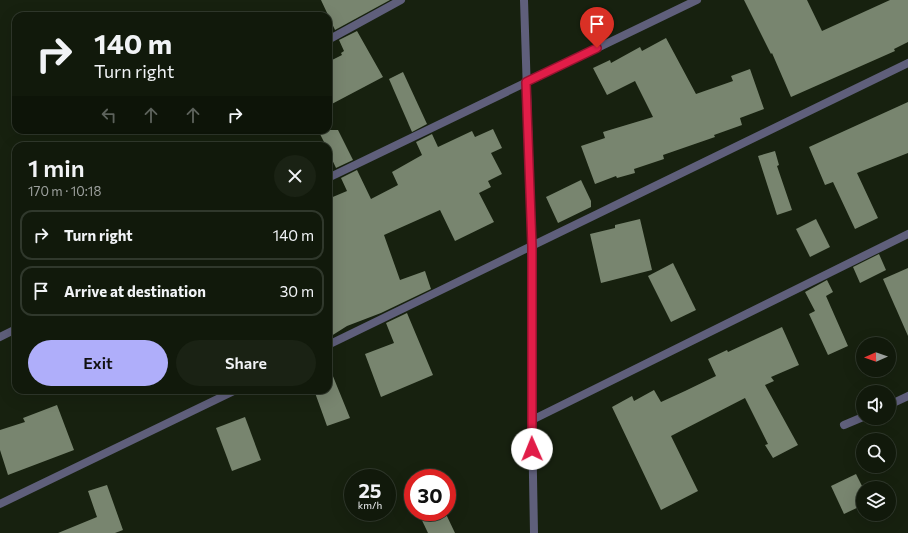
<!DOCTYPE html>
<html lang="en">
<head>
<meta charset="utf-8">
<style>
  body { margin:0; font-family:Commissioner,sans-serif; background:#1a2214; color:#f1f3f6; height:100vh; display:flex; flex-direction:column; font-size:15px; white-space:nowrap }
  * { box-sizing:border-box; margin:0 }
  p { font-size:13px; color:#9ca09d }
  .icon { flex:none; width:22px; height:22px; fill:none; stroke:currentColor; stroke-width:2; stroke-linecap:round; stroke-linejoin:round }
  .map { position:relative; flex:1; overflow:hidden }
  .sheet { position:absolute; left:12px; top:142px; width:320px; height:252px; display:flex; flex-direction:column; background:#11190b; border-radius:12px; box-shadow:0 4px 16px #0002,0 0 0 1px #30382c }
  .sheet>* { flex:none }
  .hud { position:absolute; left:12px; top:12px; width:320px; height:122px; border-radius:12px; box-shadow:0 4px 16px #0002,0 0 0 1px #30382c; background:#11190b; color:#f1f3f6; overflow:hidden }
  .needle { width:26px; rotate:268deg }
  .buttons { position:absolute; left:856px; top:337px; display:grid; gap:8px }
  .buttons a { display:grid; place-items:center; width:40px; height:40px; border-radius:50%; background:#11190b; box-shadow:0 4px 16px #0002,0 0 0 1px #30382c; font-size:20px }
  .speed { position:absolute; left:344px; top:469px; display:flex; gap:8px; font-size:20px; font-weight:700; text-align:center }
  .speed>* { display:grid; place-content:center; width:52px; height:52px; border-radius:50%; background:#11190b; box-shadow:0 4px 16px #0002,0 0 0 1px #30382c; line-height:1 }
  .speed small { font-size:10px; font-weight:400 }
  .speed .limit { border:6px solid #d22; background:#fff; color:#111 }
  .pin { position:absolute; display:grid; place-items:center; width:34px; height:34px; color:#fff; margin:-41px -17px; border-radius:50% 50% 50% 0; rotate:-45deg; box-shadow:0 0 4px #0007 }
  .pin .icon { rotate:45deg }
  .me { position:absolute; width:44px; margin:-22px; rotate:359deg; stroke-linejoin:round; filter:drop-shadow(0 0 3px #0008) }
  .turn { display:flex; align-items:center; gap:14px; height:84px; padding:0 16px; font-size:18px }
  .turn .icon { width:52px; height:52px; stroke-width:2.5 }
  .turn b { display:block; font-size:28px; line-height:34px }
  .lanes { display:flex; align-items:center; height:38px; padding:0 16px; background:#0003; justify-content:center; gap:20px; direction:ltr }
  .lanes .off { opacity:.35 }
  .round { display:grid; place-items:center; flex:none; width:42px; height:42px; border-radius:21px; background:#1a2214 }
  .head { display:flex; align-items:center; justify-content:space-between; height:68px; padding:0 16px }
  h1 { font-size:24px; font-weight:600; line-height:30px }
  .primary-button { display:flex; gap:8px; margin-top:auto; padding:8px 16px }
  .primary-button a { flex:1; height:46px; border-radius:24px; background:#afaefa; color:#111; font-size:16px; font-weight:600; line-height:46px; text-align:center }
  .primary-button a+a { background:#1a2214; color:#f1f3f6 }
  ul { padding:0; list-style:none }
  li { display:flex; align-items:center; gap:12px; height:50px; margin:0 8px 6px; padding:0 8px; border:2px solid #30382c; border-radius:12px }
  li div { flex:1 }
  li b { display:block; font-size:15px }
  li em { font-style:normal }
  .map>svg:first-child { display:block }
  .building { fill:#78856f }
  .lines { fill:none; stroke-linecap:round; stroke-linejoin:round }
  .minor { stroke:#5f5f7b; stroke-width:8 }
  .route-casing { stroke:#92132f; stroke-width:10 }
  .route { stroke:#e11d48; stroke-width:7 }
</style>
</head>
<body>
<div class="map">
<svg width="908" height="533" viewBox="0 0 908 533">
  <rect width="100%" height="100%" fill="#17210f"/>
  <g class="building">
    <path d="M321 0H390L335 30Z"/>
    <path d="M744 0H807L822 31 890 0H908V42L894 49 895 51 791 97 772 53 771 54Z"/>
    <path d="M357 31 383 77 328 106V62L342 55 341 53 344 51 339 40Z"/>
    <path d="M666 38 696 94 733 81 731 76 750 69 764 109 740 118 742 125 714 135 715 137 663 155 664 159 634 169 635 173 617 178 616 176 595 184 581 146 605 138 603 132 653 117 635 81 607 95 593 68 610 60 611 63 640 47 642 51Z"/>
    <path d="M403 72 427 124 412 132 389 79Z"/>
    <path d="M908 102V153L857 173 878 218 855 229 833 182 825 185 809 147Z"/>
    <path d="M493 129 502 148 491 153 502 174 488 181 491 187 479 193 494 222 455 241 440 210 384 235 400 280 425 271 431 289 381 313 347 326 328 338V199L347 191 341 178 357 170 371 199 398 185 392 172 422 155 416 142 432 134 438 147 472 131 475 137Z"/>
    <path d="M318 130H338L353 160 336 168 328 151V146H326Z"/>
    <path d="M775 151 779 165 777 166 792 210 777 215 758 156Z"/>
    <path d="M581 180 591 201V207L558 223 546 197Z"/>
    <path d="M640 219 652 270 601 283 590 234 615 228V225Z"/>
    <path d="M816 219 830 247 810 257 796 229Z"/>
    <path d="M879 254 886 270 860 283 853 267Z"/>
    <path d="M673 263 696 310 671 322 648 276Z"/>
    <path d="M908 268V336L883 279Z"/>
    <path d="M827 280 833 292 826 296 848 346 828 355 809 314 815 311 805 292Z"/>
    <path d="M407 313 433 375 381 397 365 354 394 343 386 323Z"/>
    <path d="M782 327 799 365 771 377 774 381 765 385 798 445 773 458 765 445 768 444 745 398 671 436 698 491 661 510 612 407 632 396 634 401 654 390 661 402 685 391 716 376 708 359 727 350 728 352Z"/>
    <path d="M328 364 350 418 327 426 314 390H328Z"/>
    <path d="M57 405 74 450 8 475 0 450V430L25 422 23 418Z"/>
    <path d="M245 417 261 460 232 471 216 428Z"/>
    <path d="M856 474 863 488V505L844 514 831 486Z"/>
    <path d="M107 485 123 530 115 533H58L97 517 88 491Z"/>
    <path d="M418 512H445L455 533H428Z"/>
  </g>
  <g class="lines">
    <g class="minor">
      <path d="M524 0 532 247V420L534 533"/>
      <path d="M328 40 401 0"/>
      <path d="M328 178 697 0"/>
      <path d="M0 337 16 329"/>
      <path d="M328 345 908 63"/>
      <path d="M889 405 908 396"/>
      <path d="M532 420 908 234"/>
      <path d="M844 425 863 417"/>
      <path d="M0 504 236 390"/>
    </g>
  </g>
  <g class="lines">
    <g class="route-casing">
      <path id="route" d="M532 449V247L526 82 597 48"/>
    </g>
    <use href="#route" class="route"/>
  </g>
</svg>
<div class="buttons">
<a><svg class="needle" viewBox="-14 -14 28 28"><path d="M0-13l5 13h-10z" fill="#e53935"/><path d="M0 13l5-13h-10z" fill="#9ca09d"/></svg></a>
<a><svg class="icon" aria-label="sound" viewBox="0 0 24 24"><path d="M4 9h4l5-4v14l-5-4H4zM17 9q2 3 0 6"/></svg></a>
<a><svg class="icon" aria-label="search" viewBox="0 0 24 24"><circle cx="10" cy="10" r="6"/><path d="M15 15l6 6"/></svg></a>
<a><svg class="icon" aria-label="layers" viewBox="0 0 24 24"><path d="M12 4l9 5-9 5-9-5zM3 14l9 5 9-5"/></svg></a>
</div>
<div class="speed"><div>25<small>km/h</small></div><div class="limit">30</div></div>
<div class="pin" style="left:597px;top:48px;background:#d93025"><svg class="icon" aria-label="arrive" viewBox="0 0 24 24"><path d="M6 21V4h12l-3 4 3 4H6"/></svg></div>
<svg class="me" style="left:532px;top:449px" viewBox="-20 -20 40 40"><circle r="19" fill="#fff"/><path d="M0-13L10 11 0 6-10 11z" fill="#e11d48"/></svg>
<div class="hud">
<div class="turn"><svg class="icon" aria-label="right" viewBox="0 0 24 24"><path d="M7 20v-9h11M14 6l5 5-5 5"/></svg><div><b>140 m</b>Turn right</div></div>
<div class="lanes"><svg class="icon off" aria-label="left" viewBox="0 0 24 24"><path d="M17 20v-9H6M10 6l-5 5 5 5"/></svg><svg class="icon off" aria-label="ahead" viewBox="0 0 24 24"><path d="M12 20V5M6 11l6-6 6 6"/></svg><svg class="icon off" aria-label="ahead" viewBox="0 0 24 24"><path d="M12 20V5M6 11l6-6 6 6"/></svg><svg class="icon" aria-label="right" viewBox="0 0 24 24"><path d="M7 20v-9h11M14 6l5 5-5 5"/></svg></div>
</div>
<section class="sheet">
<div class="head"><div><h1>1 min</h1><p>170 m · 10:18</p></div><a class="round"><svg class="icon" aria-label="close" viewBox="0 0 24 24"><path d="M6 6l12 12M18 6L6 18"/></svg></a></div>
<ul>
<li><svg class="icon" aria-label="right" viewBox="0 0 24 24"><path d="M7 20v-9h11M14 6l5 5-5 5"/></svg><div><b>Turn right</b></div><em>140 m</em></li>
<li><svg class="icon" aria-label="arrive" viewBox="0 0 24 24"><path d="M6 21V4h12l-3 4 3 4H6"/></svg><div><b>Arrive at destination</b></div><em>30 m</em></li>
</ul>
<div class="primary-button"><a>Exit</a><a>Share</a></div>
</section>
</div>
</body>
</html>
